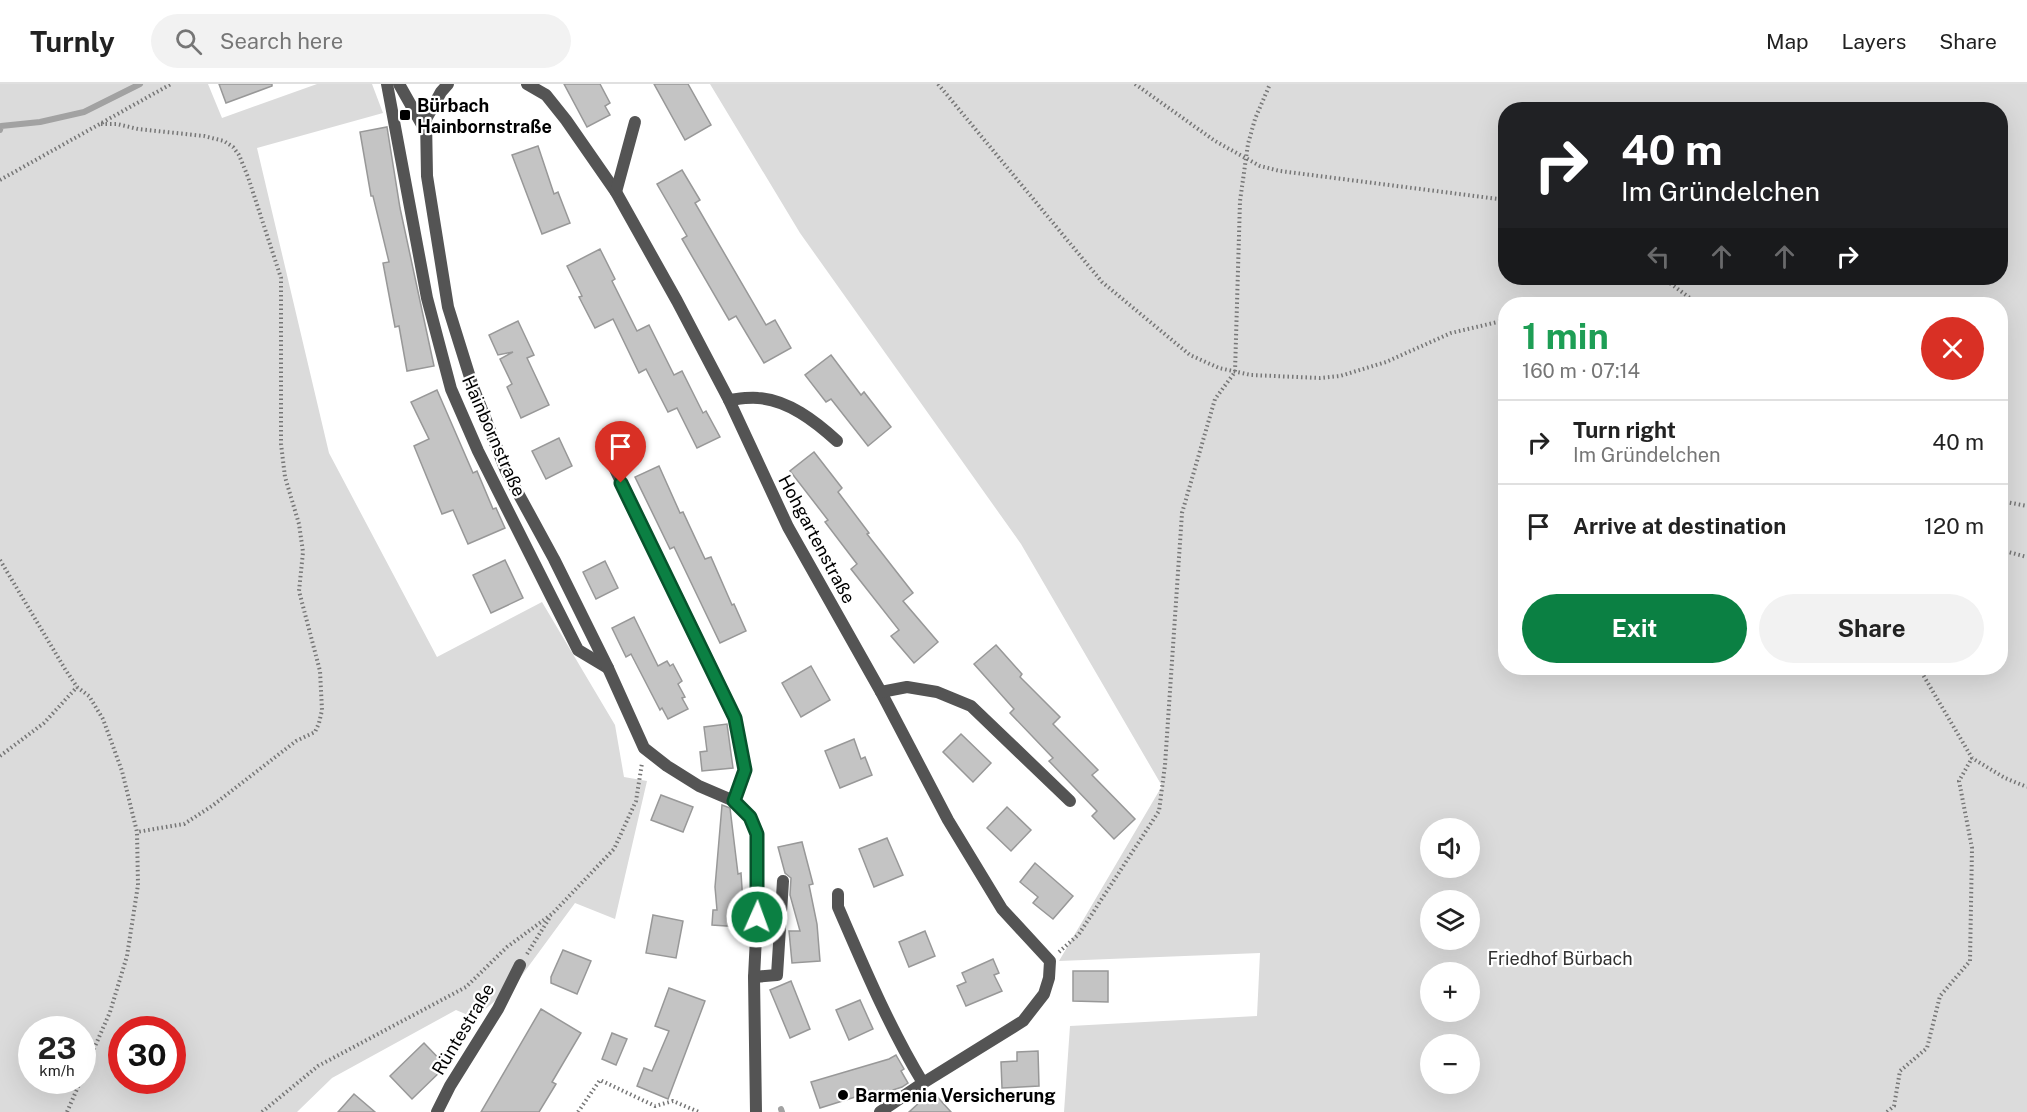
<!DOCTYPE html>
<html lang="en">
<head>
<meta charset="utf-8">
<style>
  body { margin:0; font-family:"Public Sans",sans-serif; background:#f2f2f2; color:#222; height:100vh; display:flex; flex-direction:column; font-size:22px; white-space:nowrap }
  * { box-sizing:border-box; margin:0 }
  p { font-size:20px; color:#767676 }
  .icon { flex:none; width:33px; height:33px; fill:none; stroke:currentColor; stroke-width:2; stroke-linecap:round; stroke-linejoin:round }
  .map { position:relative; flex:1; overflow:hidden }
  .drawer { position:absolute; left:1498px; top:213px; width:510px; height:378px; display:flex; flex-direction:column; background:#fff; border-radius:24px; box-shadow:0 6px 24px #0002 }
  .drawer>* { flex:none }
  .hud { position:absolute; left:1498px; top:18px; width:510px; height:183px; border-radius:24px; box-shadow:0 6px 24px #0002; background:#202124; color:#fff; overflow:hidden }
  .fabs { position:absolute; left:1420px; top:734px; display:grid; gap:12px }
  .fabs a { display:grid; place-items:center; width:60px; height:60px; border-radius:50%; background:#fff; box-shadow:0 6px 24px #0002; font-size:30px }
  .speed { position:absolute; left:18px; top:932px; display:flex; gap:12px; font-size:30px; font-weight:700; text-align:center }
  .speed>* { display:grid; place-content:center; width:78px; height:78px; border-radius:50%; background:#fff; box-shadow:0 6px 24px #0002; line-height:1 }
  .speed small { font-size:15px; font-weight:400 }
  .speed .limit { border:9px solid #d22; background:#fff; color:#111 }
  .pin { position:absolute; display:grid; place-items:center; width:51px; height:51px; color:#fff; margin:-62px -26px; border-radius:50% 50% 50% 0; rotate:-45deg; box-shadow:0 0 6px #0007 }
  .pin .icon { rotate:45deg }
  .me { position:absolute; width:66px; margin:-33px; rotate:2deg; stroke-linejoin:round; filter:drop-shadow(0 0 4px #0008) }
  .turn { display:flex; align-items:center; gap:21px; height:126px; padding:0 24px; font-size:27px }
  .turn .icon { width:78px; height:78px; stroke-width:2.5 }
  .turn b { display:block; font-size:42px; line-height:51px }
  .lanes { display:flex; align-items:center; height:57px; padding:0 24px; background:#0003; justify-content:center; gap:30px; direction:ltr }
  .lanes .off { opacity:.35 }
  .round { display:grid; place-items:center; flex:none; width:63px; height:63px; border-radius:32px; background:#f2f2f2 }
  .overview { display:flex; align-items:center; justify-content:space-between; height:102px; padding:0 24px }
  h1 { font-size:36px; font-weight:700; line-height:45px; color:#1e9e55 }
  .action { display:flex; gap:12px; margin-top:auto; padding:12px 24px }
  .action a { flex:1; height:69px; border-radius:36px; background:#0b8043; color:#fff; font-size:24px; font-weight:700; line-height:69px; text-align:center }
  .action a+a { background:#f2f2f2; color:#222 }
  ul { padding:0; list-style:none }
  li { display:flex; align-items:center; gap:18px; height:84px; padding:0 24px; border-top:2px solid #e0e0e0 }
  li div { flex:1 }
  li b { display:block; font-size:22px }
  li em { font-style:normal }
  header { display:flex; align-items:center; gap:36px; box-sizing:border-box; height:84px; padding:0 30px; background:#fff; border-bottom:2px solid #e0e0e0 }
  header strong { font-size:28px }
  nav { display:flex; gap:33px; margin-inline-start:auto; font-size:21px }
  .search { width:420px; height:54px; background:#f2f2f2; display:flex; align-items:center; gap:15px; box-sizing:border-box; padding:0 21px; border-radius:33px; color:#767676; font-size:22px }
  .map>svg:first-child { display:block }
  .green { fill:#dbdbdb; fill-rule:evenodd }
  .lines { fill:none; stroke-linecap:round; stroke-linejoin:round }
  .stream { stroke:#a2a2a2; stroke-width:6 }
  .building { fill:#c4c4c4; stroke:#989898; stroke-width:1.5 }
  .path { stroke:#767676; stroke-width:4; stroke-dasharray:1.5 3; stroke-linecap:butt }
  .lane { stroke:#545454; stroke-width:12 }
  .street { stroke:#545454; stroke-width:12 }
  .route-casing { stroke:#07532c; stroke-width:15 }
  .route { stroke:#0b8043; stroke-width:10 }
  .poi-dot { fill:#000; stroke:#fff; stroke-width:2 }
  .labels { text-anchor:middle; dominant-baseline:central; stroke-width:4.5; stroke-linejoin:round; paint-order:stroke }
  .poi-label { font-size:18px; font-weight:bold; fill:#000; stroke:#fff; text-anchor:start }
  .street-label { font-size:18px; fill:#000; stroke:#fff }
  .park-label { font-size:18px; fill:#323232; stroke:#fff }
</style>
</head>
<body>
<header>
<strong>Turnly</strong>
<div class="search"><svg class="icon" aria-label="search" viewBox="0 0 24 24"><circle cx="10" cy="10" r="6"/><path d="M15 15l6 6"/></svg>Search here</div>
<nav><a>Map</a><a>Layers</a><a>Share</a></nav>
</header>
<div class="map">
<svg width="2027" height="1028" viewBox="0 0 2027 1028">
  <rect width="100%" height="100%" fill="#fff"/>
  <g class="green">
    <path d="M0 0H208L222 34 317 0H372L383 29 257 64 329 369 437 573 542 518 615 641 624 693 647 697 615 835 575 819 517 898 475 934 456 926 332 994 297 1028H0ZM32 945H82V996H32ZM122 945H172V996H122Z"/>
    <path d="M710 0H2027V1028H1064L1070 942 1257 932 1260 869 1059 877 1162 702 1021 460 800 149ZM1506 26H2001V194H1506ZM1506 220H2001V584H1506ZM1431 744H1470V783H1431ZM1431 816H1470V855H1431ZM1431 888H1470V927H1431ZM1431 960H1470V999H1431Z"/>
  </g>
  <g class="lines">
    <g class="stream">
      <path d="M0 46 1 42 40 38 84 28 140 0"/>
      <path d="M781 1025 782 1028"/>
    </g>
  </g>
  <g class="building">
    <path d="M219 0H272V2L226 19Z"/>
    <path d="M564 0H600L610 19 605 22 610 31 587 43Z"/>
    <path d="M654 0H688L711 41 685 56Z"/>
    <path d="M387 43 400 124 434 282 407 287 399 242 395 243 383 179 389 178 373 112H371L360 48Z"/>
    <path d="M538 62 554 110 558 108 570 139 542 150 512 71Z"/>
    <path d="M682 86 700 116 695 119 766 241 775 236 791 264 764 279 736 232 729 236 682 155 687 152 657 100Z"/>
    <path d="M600 165 615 195 612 197 637 247 649 241 674 291 682 287 703 329 706 327 720 353 697 364 677 324 668 328 646 285 639 289 613 235 595 244 579 213 582 212 567 182Z"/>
    <path d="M518 237 534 271 527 274 549 321 521 334 507 303 512 300 500 275 513 268 498 271 489 251Z"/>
    <path d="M831 271 861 311 864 308 891 343 868 362 831 315 826 318 805 291Z"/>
    <path d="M437 306 473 389 477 387 493 425 496 424 505 444 468 460 453 426 442 430 414 362 429 355 411 318Z"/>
    <path d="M559 354 572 382 546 395 532 367Z"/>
    <path d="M814 368 842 404 838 408 869 449 867 450 913 509 903 517 938 558 914 579 891 552 899 546 851 485 857 480 825 438 828 436 790 387Z"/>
    <path d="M659 382 680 429 683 428 705 475 711 473 732 521 734 520 746 547 720 559 674 463 670 465 635 393Z"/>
    <path d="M505 476 523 514 491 529 473 491Z"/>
    <path d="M605 477 618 504 596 515 583 488Z"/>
    <path d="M634 533 658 582 667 577 670 582 673 580 682 597 678 600 685 613 682 614 688 625 668 635 662 624 660 626 631 570 626 573 612 544Z"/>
    <path d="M996 561 1022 590 1020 593 1060 633 1053 640 1098 686 1092 691 1135 735 1114 755 1092 732 1097 727 1049 677 1053 674 1010 629 1014 625 974 580Z"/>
    <path d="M811 582 830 616 801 633 782 599Z"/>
    <path d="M727 640 733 684 702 687 700 668 707 667 704 643Z"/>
    <path d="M961 650 991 679 973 698 943 668Z"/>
    <path d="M854 655 861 675 865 673 872 691 840 704 825 667Z"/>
    <path d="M661 711 693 723 683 748 651 736Z"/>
    <path d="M722 721 730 724 738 790 741 789 743 819 741 843 712 841 713 826H717L715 803Z"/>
    <path d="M1007 723 1031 746 1011 767 987 744Z"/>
    <path d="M887 754 903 791 874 803 859 765Z"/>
    <path d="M802 758 813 800 809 801 817 840 820 877 792 879 789 847H800L790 811 791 794 785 789 778 763Z"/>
    <path d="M1035 779 1073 812 1053 835 1033 819 1038 813 1020 798Z"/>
    <path d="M653 831 683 837 676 874 646 869Z"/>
    <path d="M925 847 935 872 909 883 899 858Z"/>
    <path d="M563 866 591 877 577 910 551 899V893Z"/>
    <path d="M993 875 999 889 994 891 1002 907 966 922 957 902 966 898 962 889Z"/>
    <path d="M1073 887H1108V918L1073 917Z"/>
    <path d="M791 897 810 945 790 954 770 906Z"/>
    <path d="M669 904 705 917 668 1015 637 1002 644 984 652 987 669 947 655 942Z"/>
    <path d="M860 916 873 945 849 956 836 926Z"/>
    <path d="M541 925 581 949 552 998 556 1000 539 1028H481Z"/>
    <path d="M612 949 627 955 616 981 602 975Z"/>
    <path d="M424 959 446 982 412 1015 390 992Z"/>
    <path d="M1038 967 1039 1002 1002 1004 1001 978 1017 977V968Z"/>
    <path d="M896 971 904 985 901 987 908 999 902 1003 869 1014 868 1009 820 1024 811 998 889 975Z"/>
    <path d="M932 1007 951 1028H909Z"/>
    <path d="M354 1010 375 1028H338Z"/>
  </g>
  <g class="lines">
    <g class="path">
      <path d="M938 0 1102 198 1190 271 1219 284 1251 291 1320 294 1340 292 1386 278 1451 249 1506 236"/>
      <path d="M1135 0 1215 57 1260 82 1280 87 1506 116"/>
      <path d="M101 40H117L138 45 204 52 224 57 233 63 239 71 248 93 281 194V360L285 393 299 440 303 468 299 507 320 587 322 626 319 639 315 648 296 657 212 722 184 740 137 748"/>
      <path d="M0 96 171 0"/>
      <path d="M1663 194 1698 220"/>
      <path d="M2001 417 2027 422"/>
      <path d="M2001 466 2027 473"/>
      <path d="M0 476 65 585 77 603 89 612 103 635 122 687 137 748 138 801 127 872 110 928 82 992"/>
      <path d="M1919 584 1972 674 2005 694 2027 703"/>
      <path d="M0 672 44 639 77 603"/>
      <path d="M1059 868 1079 850 1159 727 1165 681 1182 429 1215 315 1235 288 1240 117 1248 60 1255 35 1270 0"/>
      <path d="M527 870 550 833"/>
      <path d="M67 1028 81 996"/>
      <path d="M262 1028 318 982 466 903 507 863 552 830 614 765 636 717 642 679"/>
      <path d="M578 1028 600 996 655 1022 673 1017 699 1028"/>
      <path d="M1887 1028 1894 1022 1900 987 1927 964 1940 912 1970 877 1972 764 1959 697 1972 674"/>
    </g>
    <g class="lane">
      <path d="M838 810V823C864 883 889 943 923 999"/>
      <path d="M754 893 777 891 783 797"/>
      <path d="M437 1028 450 1002 498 925 520 881"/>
    </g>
    <g class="street">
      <path d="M387 0 427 214 451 305 478 367 578 566 608 584"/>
      <path d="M399 0 425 46"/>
      <path d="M448 0 441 8 426 35 427 92 448 223 473 303 506 387 554 475 608 584 644 664 667 682 699 702 734 717 750 733 757 750 758 813 754 893 756 1028"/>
      <path d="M527 0 546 11 566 36 616 108 677 217 729 316 788 443 881 608 948 736 1002 825 1050 877 1049 894 1044 910 1023 937 923 999 880 1028"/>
      <path d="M616 108 635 38"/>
      <path d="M729 316C738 315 748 313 758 314 788 316 815 337 837 357"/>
      <path d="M611 377 735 634 745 686 734 717"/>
      <path d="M881 608 907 603 937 608 971 622 1070 717"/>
    </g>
  </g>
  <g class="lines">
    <g class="route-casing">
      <path id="route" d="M621 399 735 634 745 686 734 717 750 733 757 750V833"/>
    </g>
    <use href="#route" class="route"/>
  </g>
  <g class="poi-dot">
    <rect x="399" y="25" width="12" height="12" rx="3"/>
    <circle cx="843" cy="1011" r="6"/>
  </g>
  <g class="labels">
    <g class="poi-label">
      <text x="417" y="21">Bürbach<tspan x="417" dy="21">Hainbornstraße</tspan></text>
      <text x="855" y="1011">Barmenia Versicherung</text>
    </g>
    <g class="street-label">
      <text transform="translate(494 352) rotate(66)">Hainbornstraße</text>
      <text transform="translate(817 455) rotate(62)">Hohgartenstraße</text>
      <text transform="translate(463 945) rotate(-59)">Rüntestraße</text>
    </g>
    <g class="park-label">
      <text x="1560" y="874">Friedhof Bürbach</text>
    </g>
  </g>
</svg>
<div class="fabs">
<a><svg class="icon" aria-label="sound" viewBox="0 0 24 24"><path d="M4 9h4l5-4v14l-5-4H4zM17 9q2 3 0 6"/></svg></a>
<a><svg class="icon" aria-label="layers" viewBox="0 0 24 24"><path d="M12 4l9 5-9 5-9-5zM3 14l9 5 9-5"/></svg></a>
<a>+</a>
<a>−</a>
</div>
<div class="speed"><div>23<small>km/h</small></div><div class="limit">30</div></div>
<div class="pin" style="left:621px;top:399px;background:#d93025"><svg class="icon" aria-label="arrive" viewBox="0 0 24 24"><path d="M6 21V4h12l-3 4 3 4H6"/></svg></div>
<svg class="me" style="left:757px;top:833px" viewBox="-20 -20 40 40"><circle r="17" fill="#0b8043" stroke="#fff" stroke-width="3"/><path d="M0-11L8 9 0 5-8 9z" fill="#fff"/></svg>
<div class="hud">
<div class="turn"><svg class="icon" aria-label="right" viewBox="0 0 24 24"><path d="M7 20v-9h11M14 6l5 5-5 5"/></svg><div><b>40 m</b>Im Gründelchen</div></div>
<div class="lanes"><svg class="icon off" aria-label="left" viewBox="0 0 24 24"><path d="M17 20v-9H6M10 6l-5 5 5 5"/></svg><svg class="icon off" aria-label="ahead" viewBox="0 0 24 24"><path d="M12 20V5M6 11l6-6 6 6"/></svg><svg class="icon off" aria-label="ahead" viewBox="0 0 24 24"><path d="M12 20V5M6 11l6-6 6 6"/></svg><svg class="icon" aria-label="right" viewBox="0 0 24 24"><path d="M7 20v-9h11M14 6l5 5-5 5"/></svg></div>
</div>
<section class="drawer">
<div class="overview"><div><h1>1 min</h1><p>160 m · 07:14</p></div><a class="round" style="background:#d93025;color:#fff"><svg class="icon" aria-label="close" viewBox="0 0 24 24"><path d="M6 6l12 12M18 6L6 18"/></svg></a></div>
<ul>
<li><svg class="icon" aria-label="right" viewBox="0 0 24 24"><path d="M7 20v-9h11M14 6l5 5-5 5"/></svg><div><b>Turn right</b><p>Im Gründelchen</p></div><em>40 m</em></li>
<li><svg class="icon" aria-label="arrive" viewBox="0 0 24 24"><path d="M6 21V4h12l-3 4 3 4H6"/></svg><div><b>Arrive at destination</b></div><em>120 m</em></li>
</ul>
<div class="action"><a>Exit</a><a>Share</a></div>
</section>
</div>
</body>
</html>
